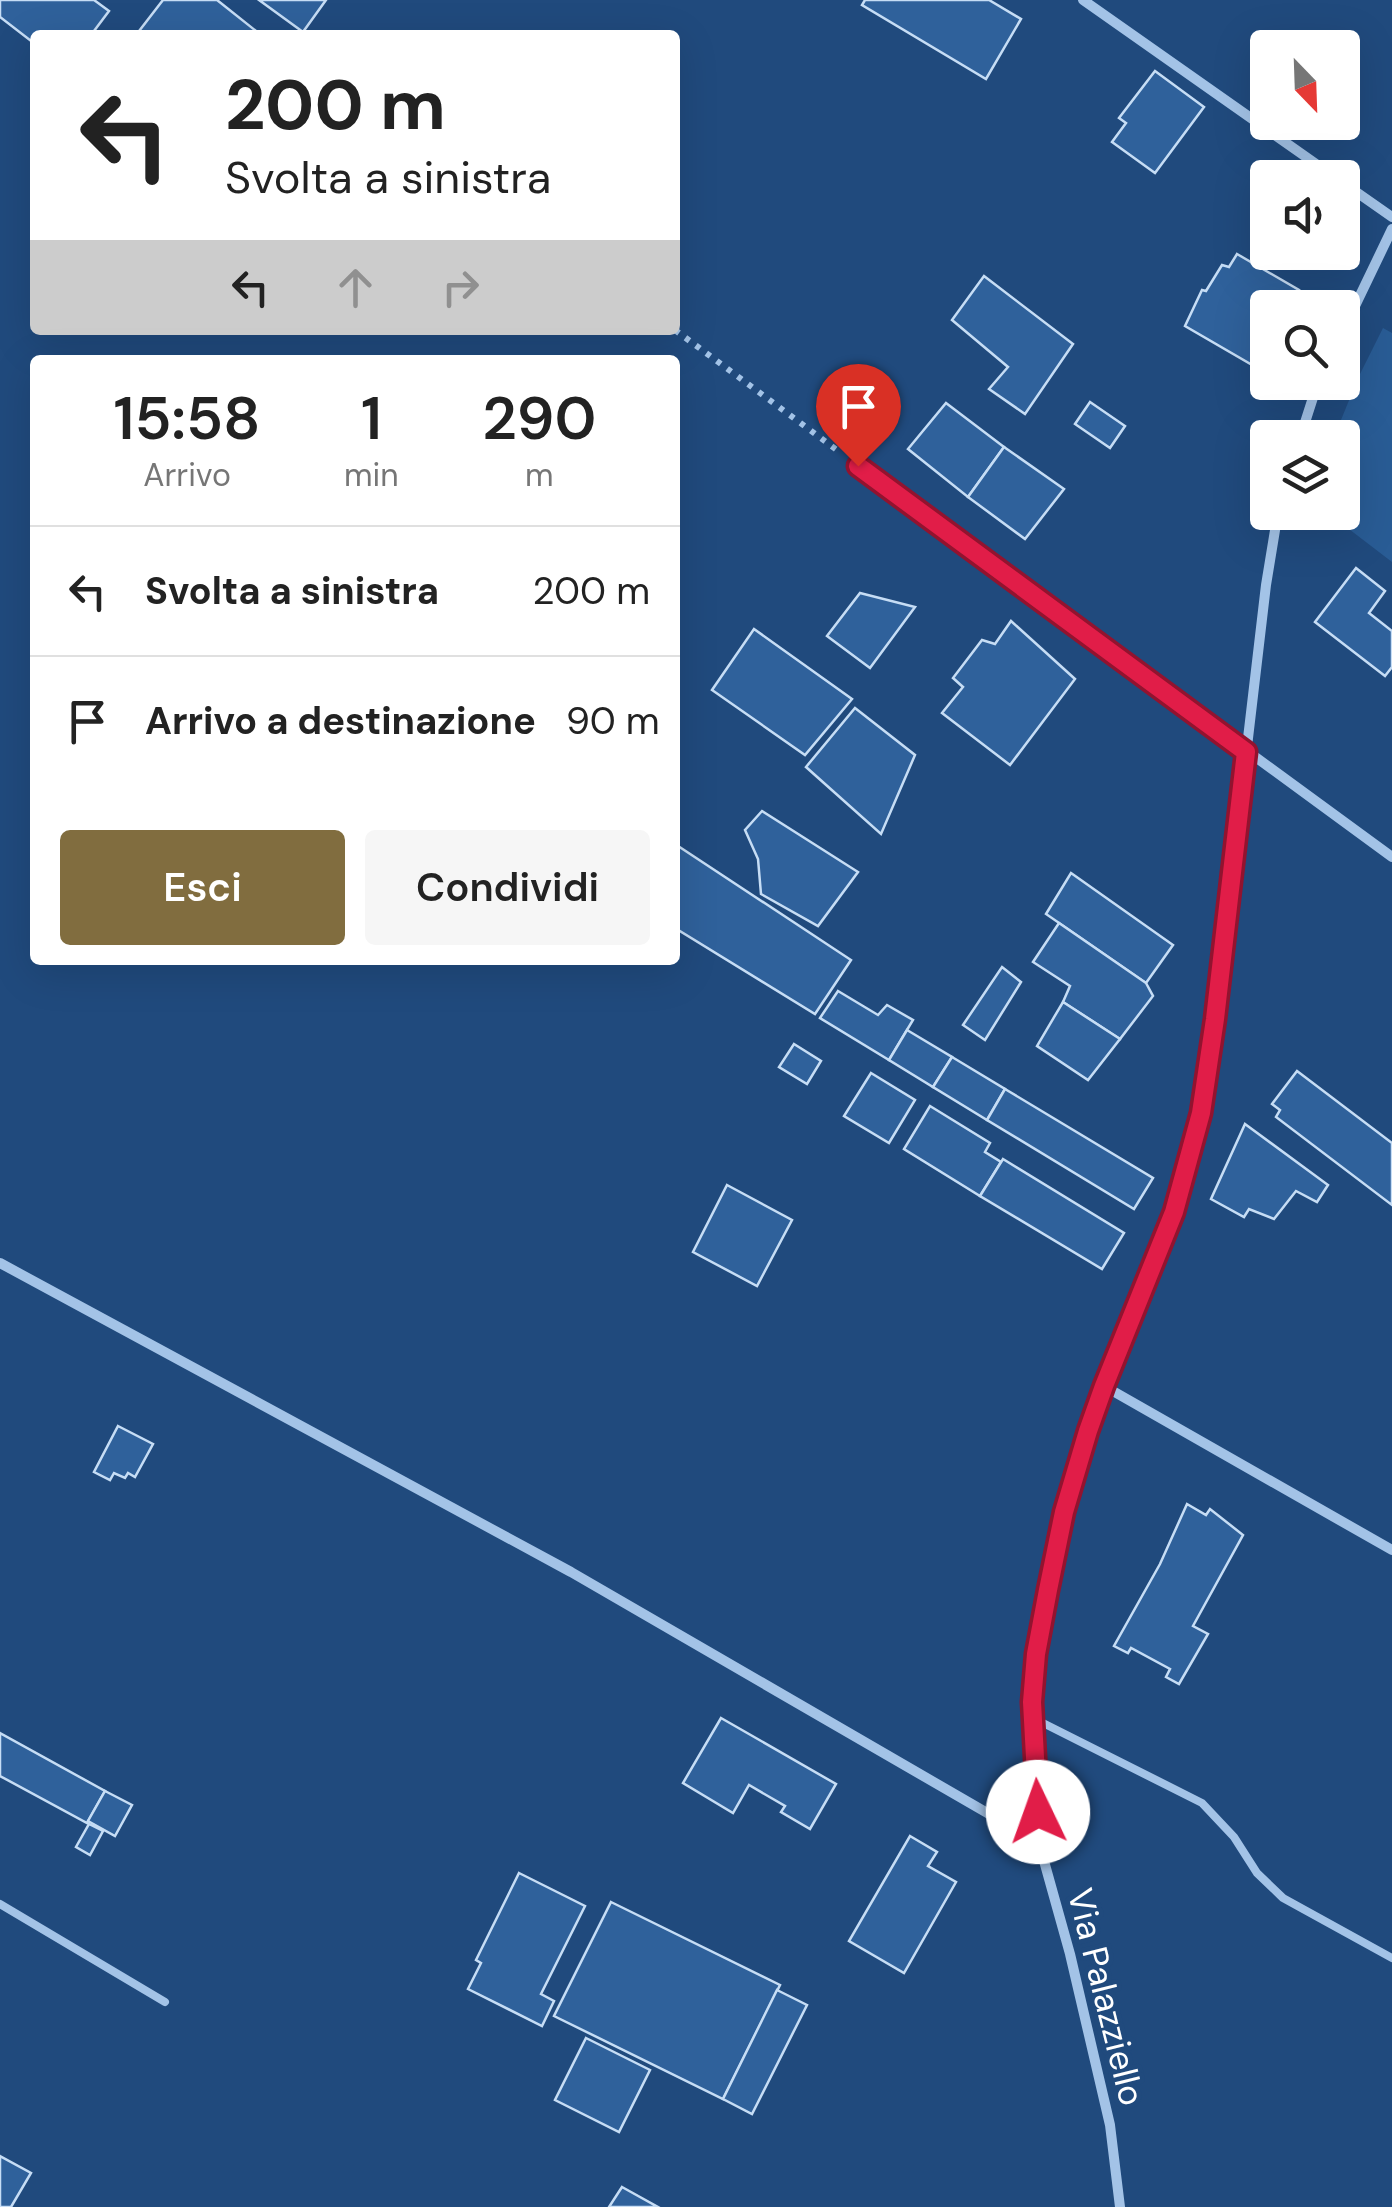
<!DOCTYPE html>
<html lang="it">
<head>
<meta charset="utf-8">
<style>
  body { margin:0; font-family:"DM Sans",sans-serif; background:#f6f6f6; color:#222; height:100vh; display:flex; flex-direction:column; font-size:38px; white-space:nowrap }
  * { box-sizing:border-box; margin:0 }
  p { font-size:32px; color:#767676 }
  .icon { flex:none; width:55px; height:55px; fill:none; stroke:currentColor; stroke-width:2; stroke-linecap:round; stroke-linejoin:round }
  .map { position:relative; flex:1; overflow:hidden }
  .drawer { position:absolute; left:30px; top:355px; width:650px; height:610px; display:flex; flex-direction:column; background:#fff; border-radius:10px; box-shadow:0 10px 40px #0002 }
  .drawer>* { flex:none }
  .guide { position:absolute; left:30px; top:30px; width:650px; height:305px; border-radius:10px; box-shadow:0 10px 40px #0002; background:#fff; color:#222; overflow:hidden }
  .needle { width:65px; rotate:157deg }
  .tools { position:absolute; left:1250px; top:30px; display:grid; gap:20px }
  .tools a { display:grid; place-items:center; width:110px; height:110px; border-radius:10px; background:#fff; box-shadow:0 10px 40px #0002; font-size:50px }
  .pin { position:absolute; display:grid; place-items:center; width:85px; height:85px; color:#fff; margin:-102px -42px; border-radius:50% 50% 50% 0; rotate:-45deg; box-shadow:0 0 10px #0007 }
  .pin .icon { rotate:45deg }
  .me { position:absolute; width:110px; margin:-55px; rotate:357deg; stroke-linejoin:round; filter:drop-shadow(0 0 8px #0008) }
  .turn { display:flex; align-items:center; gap:35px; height:210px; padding:0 30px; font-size:45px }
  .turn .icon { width:130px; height:130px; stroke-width:2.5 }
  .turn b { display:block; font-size:70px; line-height:85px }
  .lanes { display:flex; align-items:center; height:95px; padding:0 30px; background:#0003; justify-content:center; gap:50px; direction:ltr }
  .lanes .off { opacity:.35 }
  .eta { display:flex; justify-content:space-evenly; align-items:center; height:170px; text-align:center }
  .eta b { font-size:60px; font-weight:600; line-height:70px }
  .primary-button { display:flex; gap:20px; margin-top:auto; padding:20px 30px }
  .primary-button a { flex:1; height:115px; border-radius:10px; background:#816d3f; color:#fff; font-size:40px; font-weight:600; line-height:115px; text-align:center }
  .primary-button a+a { background:#f6f6f6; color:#222 }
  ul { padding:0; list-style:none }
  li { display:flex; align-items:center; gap:30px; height:130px; padding:0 30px; border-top:2px solid #e0e0e0 }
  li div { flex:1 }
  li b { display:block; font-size:38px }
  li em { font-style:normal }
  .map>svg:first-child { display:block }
  .green { fill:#295c95 }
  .building { fill:#2f619b; stroke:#c6ddf5; stroke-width:2.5 }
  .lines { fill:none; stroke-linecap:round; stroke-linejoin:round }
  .path { stroke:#a3c3e7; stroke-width:6; stroke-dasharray:5 8; stroke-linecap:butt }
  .lane { stroke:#a3c3e7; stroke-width:8 }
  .street { stroke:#a3c3e7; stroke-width:10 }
  .route-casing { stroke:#92132f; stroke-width:25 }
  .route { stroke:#e11d48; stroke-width:18 }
  .labels { text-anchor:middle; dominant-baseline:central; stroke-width:10; stroke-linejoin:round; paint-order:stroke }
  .street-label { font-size:35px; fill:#fff; stroke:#204a7d }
</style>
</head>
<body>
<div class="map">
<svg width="1392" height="2207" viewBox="0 0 1392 2207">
  <rect width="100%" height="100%" fill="#204a7d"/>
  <path class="green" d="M1383 328 1392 333V562L1328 513 1342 512V438L1334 437 1359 376Z"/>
  <g class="building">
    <path d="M0 0H94L109 11 91 35H35V44L0 17Z"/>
    <path d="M163 0H217L261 35H136Z"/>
    <path d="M259 0H326L303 32Z"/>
    <path d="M865 0H989L1021 19 986 79 862 5Z"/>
    <path d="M1155 71 1204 107 1155 173 1112 142 1126 123 1119 118Z"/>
    <path d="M1237 254 1299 290 1289 308H1268V343L1254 366 1185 326 1202 290 1206 291 1222 265 1229 267Z"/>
    <path d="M984 276 1073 344 1025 414 989 389 1008 367 952 320Z"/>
    <path d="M1090 402 1125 426 1110 448 1075 424Z"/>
    <path d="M946 403 1004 447 968 497 908 449Z"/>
    <path d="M1004 447 1064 489 1025 539 968 497Z"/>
    <path d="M1356 568 1385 591 1369 613 1392 631V667L1385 676 1315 622Z"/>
    <path d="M860 593 915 607 870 668 827 636Z"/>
    <path d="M1011 621 1075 679 1010 765 942 713 963 687 953 678 982 640 995 644Z"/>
    <path d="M754 629 852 699 805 755 712 690Z"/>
    <path d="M855 708 915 755 881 834 806 767Z"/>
    <path d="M762 811 858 872 818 926 761 894 758 859 745 830Z"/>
    <path d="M675 844 851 960 815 1014 675 928Z"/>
    <path d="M1071 873 1173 945 1146 983 1046 914Z"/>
    <path d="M1059 923 1146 983 1153 996 1120 1039 1063 1002 1070 986 1033 962Z"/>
    <path d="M1002 967 1021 982 985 1040 963 1025Z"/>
    <path d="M838 991 878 1015 887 1005 913 1020 889 1060 820 1018Z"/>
    <path d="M1063 1002 1120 1039 1088 1080 1037 1046Z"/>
    <path d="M907 1030 952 1057 933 1087 889 1060Z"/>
    <path d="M794 1044 821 1061 807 1084 779 1067Z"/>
    <path d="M952 1057 1005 1089 987 1120 933 1087Z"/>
    <path d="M1297 1071 1392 1143V1205L1276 1117 1280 1110 1272 1104Z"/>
    <path d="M871 1073 915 1100 889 1143 844 1116Z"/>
    <path d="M1005 1089 1153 1178 1134 1209 987 1120Z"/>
    <path d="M930 1106 990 1143 985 1152 1001 1162 980 1196 904 1149Z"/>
    <path d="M1245 1124 1328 1185 1317 1202 1296 1191 1274 1219 1249 1209 1244 1217 1211 1199Z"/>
    <path d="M1003 1159 1124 1233 1102 1269 980 1196Z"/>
    <path d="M727 1185 792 1220 757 1286 693 1252Z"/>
    <path d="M118 1426 153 1444 135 1477 128 1473 125 1478 114 1473 110 1480 94 1472Z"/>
    <path d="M1187 1504 1206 1515 1210 1509 1243 1535 1193 1626 1208 1634 1179 1684 1166 1677 1170 1669 1131 1648 1128 1653 1114 1646 1160 1564Z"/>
    <path d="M721 1718 836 1784 810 1829 781 1812 785 1806 749 1785 733 1813 683 1783Z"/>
    <path d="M0 1733 105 1791 87 1823 0 1776Z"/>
    <path d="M105 1791 132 1805 115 1836 88 1821Z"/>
    <path d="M89 1824 103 1831 90 1855 76 1847Z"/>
    <path d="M910 1836 937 1852 928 1866 956 1882 904 1973 849 1941Z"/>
    <path d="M519 1873 585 1906 541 1994 554 2001 542 2026 468 1989 481 1963 476 1960Z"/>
    <path d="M611 1902 780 1985 723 2099 554 2016Z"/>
    <path d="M777 1990 807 2005 752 2114 723 2099Z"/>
    <path d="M586 2038 650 2070 619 2132 555 2100Z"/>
    <path d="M0 2156 31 2173 11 2207H0Z"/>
    <path d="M622 2187 658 2207H609Z"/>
  </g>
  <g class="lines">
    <path class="path" d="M675 330 841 453"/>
    <g class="lane">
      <path d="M1033 1718 1202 1803 1234 1837 1257 1873 1283 1898 1392 1958"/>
      <path d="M0 1904 165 2002"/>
    </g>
    <g class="street">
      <path d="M1083 0 1336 178"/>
      <path d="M1342 182 1392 217"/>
      <path d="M1342 333 1392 229"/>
      <path d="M1300 438 1318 382"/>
      <path d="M858 466 1392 857"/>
      <path d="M0 1263 571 1572 1039 1843"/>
      <path d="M1104 1386 1392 1550"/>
      <path d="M1120 2207 1110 2125 1070 1954 1039 1843 1033 1702 1036 1654 1064 1512 1089 1431 1104 1386 1174 1212 1201 1113 1215 1019 1266 585 1278 512"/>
    </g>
  </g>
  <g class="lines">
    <g class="route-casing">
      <path id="route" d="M858 466 1246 752 1215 1019 1201 1113 1174 1212 1104 1386 1088 1431 1064 1512 1048 1590 1036 1654 1032 1702 1038 1812"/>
    </g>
    <use href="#route" class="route"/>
  </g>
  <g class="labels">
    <g class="street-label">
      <text transform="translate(1106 1997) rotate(76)">Via Palazziello</text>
    </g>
  </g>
</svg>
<div class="tools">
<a><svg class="needle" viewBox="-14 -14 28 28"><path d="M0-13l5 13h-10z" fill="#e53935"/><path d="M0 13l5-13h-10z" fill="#767676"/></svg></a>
<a><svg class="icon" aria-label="sound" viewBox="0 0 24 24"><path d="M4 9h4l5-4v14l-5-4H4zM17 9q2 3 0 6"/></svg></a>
<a><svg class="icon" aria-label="search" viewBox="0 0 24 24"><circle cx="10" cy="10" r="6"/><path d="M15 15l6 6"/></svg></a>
<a><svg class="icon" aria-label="layers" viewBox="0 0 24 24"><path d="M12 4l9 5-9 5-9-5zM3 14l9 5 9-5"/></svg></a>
</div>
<div class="pin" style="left:858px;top:466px;background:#d93025"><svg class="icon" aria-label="arrive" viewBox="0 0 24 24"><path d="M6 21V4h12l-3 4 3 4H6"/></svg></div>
<svg class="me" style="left:1038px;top:1812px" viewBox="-20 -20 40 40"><circle r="19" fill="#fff"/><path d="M0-13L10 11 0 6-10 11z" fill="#e11d48"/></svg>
<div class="guide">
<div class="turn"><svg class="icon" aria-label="left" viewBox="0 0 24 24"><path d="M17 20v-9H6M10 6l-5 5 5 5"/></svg><div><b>200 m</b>Svolta a sinistra</div></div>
<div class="lanes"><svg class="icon" aria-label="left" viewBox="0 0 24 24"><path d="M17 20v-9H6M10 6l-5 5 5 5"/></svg><svg class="icon off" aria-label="ahead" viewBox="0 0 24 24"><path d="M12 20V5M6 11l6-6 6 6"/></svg><svg class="icon off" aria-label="right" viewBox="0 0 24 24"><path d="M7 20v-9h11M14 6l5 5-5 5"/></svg></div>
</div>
<section class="drawer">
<div class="eta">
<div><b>15:58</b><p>Arrivo</p></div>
<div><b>1</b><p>min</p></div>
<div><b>290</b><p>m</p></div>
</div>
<ul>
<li><svg class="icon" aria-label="left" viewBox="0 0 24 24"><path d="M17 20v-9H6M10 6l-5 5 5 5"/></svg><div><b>Svolta a sinistra</b></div><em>200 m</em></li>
<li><svg class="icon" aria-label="arrive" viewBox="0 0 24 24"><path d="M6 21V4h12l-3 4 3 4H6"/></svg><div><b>Arrivo a destinazione</b></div><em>90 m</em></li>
</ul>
<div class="primary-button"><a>Esci</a><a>Condividi</a></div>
</section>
</div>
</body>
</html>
